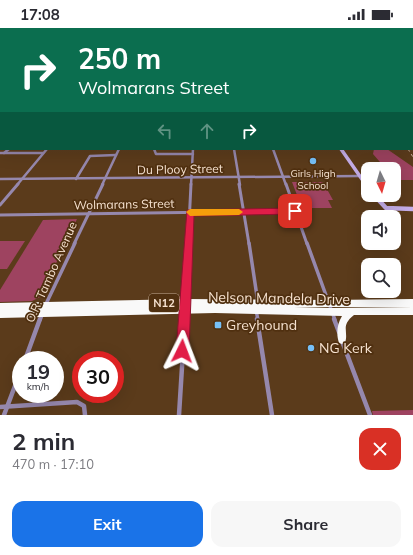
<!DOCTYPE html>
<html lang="en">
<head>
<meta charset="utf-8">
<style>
  body { margin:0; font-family:Mulish,sans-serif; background:#f7f7f7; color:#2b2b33; height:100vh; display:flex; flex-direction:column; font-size:15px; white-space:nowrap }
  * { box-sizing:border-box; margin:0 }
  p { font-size:13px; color:#7c7c81 }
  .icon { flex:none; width:22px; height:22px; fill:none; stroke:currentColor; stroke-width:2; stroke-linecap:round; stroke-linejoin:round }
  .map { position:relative; height:387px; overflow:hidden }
  .panel { display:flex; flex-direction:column; background:#fff; flex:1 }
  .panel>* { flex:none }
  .banner { position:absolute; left:0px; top:0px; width:413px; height:122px; box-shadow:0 4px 16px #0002; background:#0b6e4f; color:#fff; overflow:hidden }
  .needle { width:26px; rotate:175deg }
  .fabs { position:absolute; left:361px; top:134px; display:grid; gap:8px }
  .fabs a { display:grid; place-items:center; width:40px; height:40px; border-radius:8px; background:#fff; box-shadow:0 4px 16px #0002; font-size:20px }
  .speed { position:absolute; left:12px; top:323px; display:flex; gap:8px; font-size:20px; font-weight:700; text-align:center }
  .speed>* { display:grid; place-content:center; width:52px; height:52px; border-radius:50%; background:#fff; box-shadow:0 4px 16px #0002; line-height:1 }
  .speed small { font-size:10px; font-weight:400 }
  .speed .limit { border:6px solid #d22; background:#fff; color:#111 }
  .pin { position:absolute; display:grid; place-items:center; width:34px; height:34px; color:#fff; margin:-17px; border-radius:8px; box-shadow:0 2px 6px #0006 }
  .me { position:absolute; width:44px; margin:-22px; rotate:3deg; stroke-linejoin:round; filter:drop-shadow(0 0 3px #0008) }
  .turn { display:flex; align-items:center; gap:14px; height:84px; padding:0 12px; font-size:18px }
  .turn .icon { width:52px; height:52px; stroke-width:2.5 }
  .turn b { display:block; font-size:28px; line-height:34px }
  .lanes { display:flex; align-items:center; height:38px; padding:0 12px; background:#0003; justify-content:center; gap:20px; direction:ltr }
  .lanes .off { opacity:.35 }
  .round { display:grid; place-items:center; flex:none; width:42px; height:42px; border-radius:12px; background:#f7f7f7 }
  .head { display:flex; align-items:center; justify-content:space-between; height:68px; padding:0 12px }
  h1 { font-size:24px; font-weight:700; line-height:30px }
  .button { display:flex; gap:8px; margin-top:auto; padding:8px 12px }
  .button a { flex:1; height:46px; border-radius:12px; background:#1a73e8; color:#fff; font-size:16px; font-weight:700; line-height:46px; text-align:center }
  .button a+a { background:#f7f7f7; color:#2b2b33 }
  .status { display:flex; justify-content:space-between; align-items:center; height:28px; padding:0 20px; background:#fff; direction:ltr }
  .status svg { height:11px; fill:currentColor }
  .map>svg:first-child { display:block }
  .green { fill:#9e4360 }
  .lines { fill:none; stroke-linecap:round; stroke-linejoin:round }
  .street-far3 { stroke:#9688ad; stroke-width:2.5 }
  .street-far2 { stroke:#9688ad; stroke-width:3 }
  .street-far1 { stroke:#9688ad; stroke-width:3.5 }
  .street { stroke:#9688ad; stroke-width:4.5 }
  .secondary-far1 { stroke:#c5aee9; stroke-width:3.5 }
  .secondary { stroke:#c5aee9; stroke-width:4.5 }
  .highway { fill:#f9f9f9; fill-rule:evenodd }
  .rail { stroke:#cbb49e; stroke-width:1; stroke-dasharray:3 3; stroke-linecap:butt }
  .route { fill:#e11d48; stroke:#92132f }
  .slow { fill:#f59e0b }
  .poi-dot { fill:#76c0f7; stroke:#503010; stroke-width:1.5 }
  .labels { text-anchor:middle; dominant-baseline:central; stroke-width:3.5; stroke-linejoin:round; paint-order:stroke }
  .far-poi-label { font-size:10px; fill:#f6e2d0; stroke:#503010 }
  .shield { fill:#503010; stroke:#c4ad96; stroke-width:1 }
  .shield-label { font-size:11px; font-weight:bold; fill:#f6e2d0 }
  .street-label { font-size:12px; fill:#f6e2d0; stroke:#503010 }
  .near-street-label { font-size:14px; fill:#f6e2d0; stroke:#503010 }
  .near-poi-label { font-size:14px; fill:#f6e2d0; stroke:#503010; text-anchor:start }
</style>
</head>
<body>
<div class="status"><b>17:08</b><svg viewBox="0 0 49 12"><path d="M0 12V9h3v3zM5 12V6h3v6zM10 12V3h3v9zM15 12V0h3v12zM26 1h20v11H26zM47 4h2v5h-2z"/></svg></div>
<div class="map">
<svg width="413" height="387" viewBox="0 0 413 387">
  <rect width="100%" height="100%" fill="#5b3b1b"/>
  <g class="green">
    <path d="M374 121H387L413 139V152H396L394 150V141H386L373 126Z"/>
    <path d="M292 154H323L333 172H328L332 180H302Z"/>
    <path d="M77 191 40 269 32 273 0 274V262L43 192Z"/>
    <path d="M0 213H25L7 241H0Z"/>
    <path d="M413 382V387H373L372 383Z"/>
  </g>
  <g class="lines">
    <g class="street-far3">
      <path d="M154 121 156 126H193"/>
      <path d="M234 121 240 157"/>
      <path d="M273 121 286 157"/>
      <path d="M0 125H43"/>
      <path d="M4 125 9 121"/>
      <path d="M0 151 360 148"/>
      <path d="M76 151 90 128 116 127"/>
      <path d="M17 157 47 121"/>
      <path d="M102 157 119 121"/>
      <path d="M191 157 193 121"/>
    </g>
    <g class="street-far2">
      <path d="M239 156 249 216"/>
      <path d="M286 156 307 216"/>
      <path d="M0 177 18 156"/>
      <path d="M0 187 295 183"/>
      <path d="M74 216 103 156"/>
      <path d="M188 216 191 156"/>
    </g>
    <g class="street-far1">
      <path d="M249 215 258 275"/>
      <path d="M307 215 335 292"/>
      <path d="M185 275 188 215"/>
      <path d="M46 276 75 215"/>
      <path d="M256 282 258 292"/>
      <path d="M40 292 42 287"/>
      <path d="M184 292 185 283"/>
    </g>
    <g class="street">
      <path d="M257 291 272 387"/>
      <path d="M334 291 339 304"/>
      <path d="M342 313 370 387"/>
      <path d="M25 332 40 291"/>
      <path d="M0 379 77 374 84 378 85 387"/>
      <path d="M4 387 21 342"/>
      <path d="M179 387 185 291"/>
    </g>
    <path class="secondary-far1" d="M341 121 366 157"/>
    <g class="secondary">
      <path d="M366 156 368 159"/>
      <path d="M374 167 386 180 413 181"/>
    </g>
    <path class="highway" d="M185 271 329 272 413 271V279H294L332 280 413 279V287H354C340 298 349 303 345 315L342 316 339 315C336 306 337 296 342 288L215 285 0 290V275Z"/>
    <path class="rail" d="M408 121 413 129"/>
  </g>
  <linearGradient id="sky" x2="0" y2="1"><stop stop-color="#32200f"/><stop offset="0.57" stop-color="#66554a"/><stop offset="1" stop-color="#66554a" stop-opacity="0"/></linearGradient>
  <rect width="413" height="126" fill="url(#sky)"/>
  <path class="route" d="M295 180 300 183 295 186 194 188 189 323 187 328 182 330 178 328 176 323 187 182Z"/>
  <path class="slow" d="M190 181H239L243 184 239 187 190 188 186 184Z"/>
  <g class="poi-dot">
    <circle cx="313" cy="133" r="4"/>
    <rect x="214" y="293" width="8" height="8" rx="2"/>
    <circle cx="311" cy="320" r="4"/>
  </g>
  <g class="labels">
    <g class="far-poi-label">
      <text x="313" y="145">Girls High<tspan x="313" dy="12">School</tspan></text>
    </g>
    <rect class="shield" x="149" y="266" width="30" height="18" rx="3"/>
    <g class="shield-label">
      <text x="164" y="275">N12</text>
    </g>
    <g class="street-label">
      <text transform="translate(180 141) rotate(-1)">Du Plooy Street</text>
      <text transform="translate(124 176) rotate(-1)">Wolmarans Street</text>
      <text transform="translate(51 244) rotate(-66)">O.R. Tambo Avenue</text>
    </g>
    <g class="near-street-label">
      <text transform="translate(279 270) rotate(1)">Nelson Mandela Drive</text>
    </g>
    <g class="near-poi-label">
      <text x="226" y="297">Greyhound</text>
      <text x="319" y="320">NG Kerk</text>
    </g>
  </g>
</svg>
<div class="fabs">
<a><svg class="needle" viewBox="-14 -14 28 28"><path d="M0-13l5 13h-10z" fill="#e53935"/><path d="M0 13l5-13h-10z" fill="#7c7c81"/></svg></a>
<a><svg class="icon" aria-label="sound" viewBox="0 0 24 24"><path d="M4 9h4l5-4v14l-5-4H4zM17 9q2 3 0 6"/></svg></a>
<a><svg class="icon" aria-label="search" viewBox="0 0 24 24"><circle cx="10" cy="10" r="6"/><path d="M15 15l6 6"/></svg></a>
</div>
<div class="speed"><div>19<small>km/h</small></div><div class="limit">30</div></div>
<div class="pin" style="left:295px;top:183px;background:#d93025"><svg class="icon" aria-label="arrive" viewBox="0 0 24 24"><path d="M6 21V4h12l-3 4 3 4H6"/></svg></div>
<svg class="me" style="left:182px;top:323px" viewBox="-20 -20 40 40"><path d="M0-17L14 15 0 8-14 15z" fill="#e11d48" stroke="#fff" stroke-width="4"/></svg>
<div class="banner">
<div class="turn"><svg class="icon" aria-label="right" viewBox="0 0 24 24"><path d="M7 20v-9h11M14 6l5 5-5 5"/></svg><div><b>250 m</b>Wolmarans Street</div></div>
<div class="lanes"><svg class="icon off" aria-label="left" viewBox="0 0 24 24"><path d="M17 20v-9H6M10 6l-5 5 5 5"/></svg><svg class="icon off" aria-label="ahead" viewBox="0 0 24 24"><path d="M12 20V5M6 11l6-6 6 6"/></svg><svg class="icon" aria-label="right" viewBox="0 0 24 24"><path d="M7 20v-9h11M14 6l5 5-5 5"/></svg></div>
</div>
</div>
<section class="panel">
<div class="head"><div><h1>2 min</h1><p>470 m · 17:10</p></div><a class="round" style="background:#d93025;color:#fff"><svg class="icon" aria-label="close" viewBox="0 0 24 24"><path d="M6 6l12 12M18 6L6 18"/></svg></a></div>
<div class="button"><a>Exit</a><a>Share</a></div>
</section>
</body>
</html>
